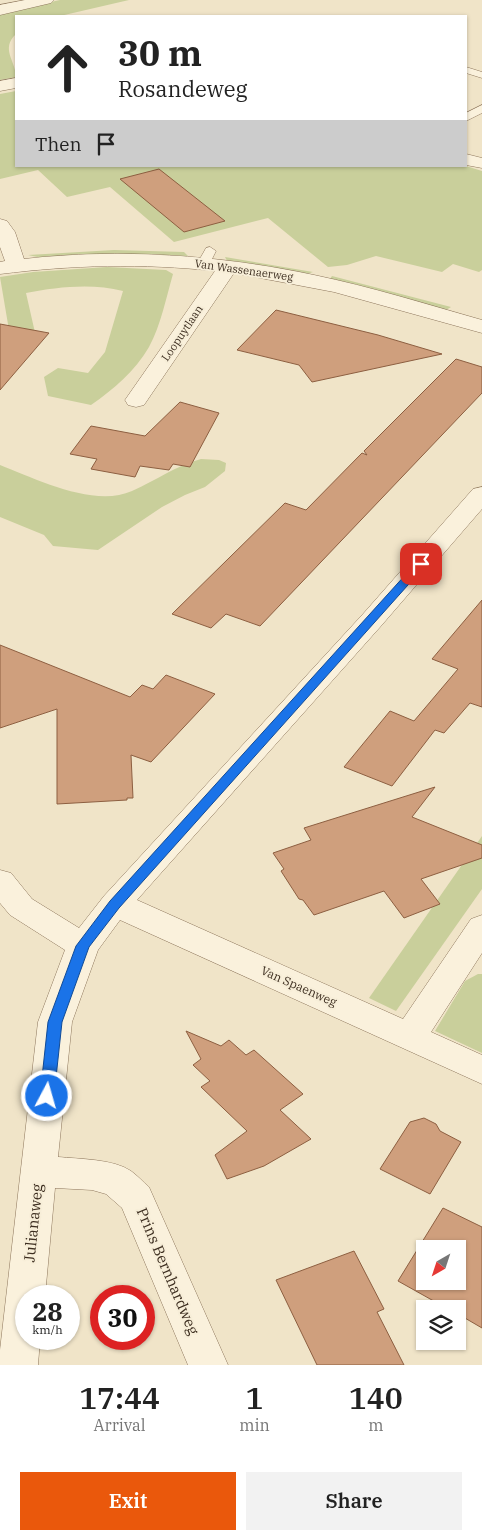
<!DOCTYPE html>
<html lang="en">
<head>
<meta charset="utf-8">
<style>
  body { margin:0; font-family:"IBM Plex Serif",serif; background:#f2f2f2; color:#222; height:100vh; display:flex; flex-direction:column; font-size:19px; white-space:nowrap }
  * { box-sizing:border-box; margin:0 }
  p { font-size:16px; color:#767676 }
  .icon { flex:none; width:28px; height:28px; fill:none; stroke:currentColor; stroke-width:2; stroke-linecap:round; stroke-linejoin:round }
  .map { position:relative; height:1365px; overflow:hidden }
  .details { display:flex; flex-direction:column; background:#fff; flex:1 }
  .details>* { flex:none }
  .top-card { position:absolute; left:15px; top:15px; width:452px; height:152px; border-radius:0px; box-shadow:0 1px 4px #0004; background:#fff; color:#222; overflow:hidden }
  .needle { width:32px; rotate:219deg }
  .buttons { position:absolute; left:416px; top:1240px; display:grid; gap:10px }
  .buttons a { display:grid; place-items:center; width:50px; height:50px; border-radius:0px; background:#fff; box-shadow:0 1px 4px #0004; font-size:25px }
  .speed { position:absolute; left:15px; top:1285px; display:flex; gap:10px; font-size:25px; font-weight:700; text-align:center }
  .speed>* { display:grid; place-content:center; width:65px; height:65px; border-radius:50%; background:#fff; box-shadow:0 1px 4px #0004; line-height:1 }
  .speed small { font-size:12px; font-weight:400 }
  .speed .limit { border:8px solid #d22; background:#fff; color:#111 }
  .pin { position:absolute; display:grid; place-items:center; width:42px; height:42px; color:#fff; margin:-21px; border-radius:10px; box-shadow:0 2px 8px #0006 }
  .me { position:absolute; width:55px; margin:-28px; rotate:6deg; stroke-linejoin:round; filter:drop-shadow(0 0 4px #0008) }
  .turn { display:flex; align-items:center; gap:18px; height:105px; padding:0 20px; font-size:22px }
  .turn .icon { width:65px; height:65px; stroke-width:2.5 }
  .turn b { display:block; font-size:35px; line-height:42px }
  .then { display:flex; align-items:center; height:48px; padding:0 20px; background:#0003; gap:10px; font-size:19px }
  .eta { display:flex; justify-content:space-evenly; align-items:center; height:85px; text-align:center }
  .eta b { font-size:30px; font-weight:600; line-height:35px }
  .cta { display:flex; gap:10px; margin-top:auto; padding:10px 20px }
  .cta a { flex:1; height:58px; border-radius:0px; background:#ea580c; color:#fff; font-size:20px; font-weight:600; line-height:58px; text-align:center }
  .cta a+a { background:#f2f2f2; color:#222 }
  .map>svg:first-child { display:block }
  .green { fill:#c9cf9b }
  .building { fill:#cf9f7d; stroke:#8d5f41; fill-rule:evenodd }
  .lines { fill:none; stroke-linecap:round; stroke-linejoin:round }
  .service-casing { stroke:#8d765c; stroke-width:1 }
  .minor-casing { stroke:#8d765c; stroke-width:1 }
  .service { fill:#faf1dc; fill-rule:evenodd }
  .minor { fill:#faf1dc; fill-rule:evenodd }
  .route { fill:#1a73e8; stroke:#114b97 }
  .labels { text-anchor:middle; dominant-baseline:central; stroke-width:4; stroke-linejoin:round; paint-order:stroke }
  .far-street-label { font-size:11px; fill:#3d2e20; stroke:#f7eed8 }
  .street-label { font-size:12px; fill:#3d2e20; stroke:#f7eed8 }
  .near-street-label { font-size:15px; fill:#3d2e20; stroke:#f7eed8 }
</style>
</head>
<body>
<div class="map">
<svg width="482" height="1365" viewBox="0 0 482 1365">
  <rect width="100%" height="100%" fill="#f0e4c8"/>
  <g class="green">
    <path d="M60 0H129L60 16H16V34C0 49 16 61 16 77L0 80V13Z"/>
    <path d="M16 91V166H466L482 171V270L479 272 453 264 442 272 376 256 347 265 328 267 268 218 174 242 110 187 67 197 38 170 0 179V94Z"/>
    <path d="M114 250 184 252 188 256 118 254 42 258 28 255Z"/>
    <path d="M225 257 313 272 307 274 227 261Z"/>
    <path d="M107 267 166 270 173 274C166 298 161 325 149 347 135 371 114 389 91 405L48 396 44 377 58 368 88 373 105 352 123 291C92 283 57 287 26 293L36 337 11 342 0 277 33 272Z"/>
    <path d="M332 276 451 307 446 310 330 279Z"/>
    <path d="M201 459 219 460 226 463 225 471 205 487 185 495 162 507 98 550 53 546 44 535 0 517V465C36 479 94 508 132 491 157 480 175 466 201 459Z"/>
    <path d="M482 836V889L396 1011 369 998Z"/>
    <path d="M478 974H482V1053L435 1031 465 981Z"/>
  </g>
  <g class="building">
    <path d="M159 169 225 221 184 232 120 179Z"/>
    <path d="M276 310 378 335 442 354 312 382 299 365 237 350Z"/>
    <path d="M0 324 49 333 0 390Z"/>
    <path d="M456 359 482 367V393L260 626 226 614 211 628 172 614 285 503 306 510 362 453 367 455 364 451Z"/>
    <path d="M180 402 219 413 190 467 173 464 169 470 140 466 135 477 91 469 97 459 70 454 91 426 145 436Z"/>
    <path d="M482 600V707L470 703 444 733 435 730 392 786 344 767 390 711 414 721 458 669 432 659Z"/>
    <path d="M0 645 130 697 142 685 153 689 166 675 215 694 151 762 131 755 133 798H127V800L57 804V709L0 728Z"/>
    <path d="M435 787 412 817 482 845V858L421 879 440 904 404 918 384 891 314 915 303 900 299 899 281 871 284 869 273 853 311 840 304 828Z"/>
    <path d="M186 1031 221 1046 229 1040 246 1055 254 1050 303 1094 280 1110 311 1139 264 1166 227 1179 215 1155 247 1131 201 1087 210 1081 193 1065 201 1059Z"/>
    <path d="M424 1118 436 1124 440 1131 461 1142 430 1194 380 1169 410 1122Z"/>
    <path d="M443 1208 482 1227V1328L458 1314V1309H448L398 1281ZM425 1249H458V1281H425Z"/>
    <path d="M354 1251 384 1309 377 1312 404 1365H317L276 1280Z"/>
  </g>
  <g class="lines">
    <g class="service-casing">
      <g id="service">
        <path d="M466 67 482 72V78L466 73Z"/>
        <path d="M482 105V113L466 121V113Z"/>
        <path d="M210 247 216 251 208 267H198L197 264 206 248Z"/>
      </g>
    </g>
    <g class="minor-casing">
      <g id="minor">
        <path d="M25 0H54L51 3 0 15V5Z"/>
        <path d="M16 78V88L0 91V81Z"/>
        <path d="M466 154 482 158V168L466 165Z"/>
        <path d="M0 219 7 221 15 232 24 259C120 248 219 255 314 275 371 287 426 304 482 320V333L334 292 234 273 144 405 136 407 128 405 125 400 215 271C143 263 72 265 0 274V262L5 261 0 247Z"/>
        <path d="M482 487V509L381 626 137 900 403 1019 471 919 482 915V953L431 1032 482 1055V1084L120 920 98 950 72 1022 58 1157C79 1159 114 1159 131 1171 138 1176 143 1182 149 1187L228 1365H188L122 1208 106 1194 92 1190 55 1188 45 1296H26V1339H40L38 1365H0V1350L38 1022 65 950 10 915 0 903V870L11 873 32 899 79 928 104 896 363 614 473 489Z"/>
      </g>
    </g>
    <use href="#service" class="service"/>
    <use href="#minor" class="minor"/>
  </g>
  <path class="route" d="M421 561 425 562 426 564 425 566 119 908 89 947 62 1022 54 1096 52 1101 47 1102 42 1101 40 1096 48 1022 76 946 110 901 417 562Z"/>
  <g class="labels">
    <g class="far-street-label">
      <text transform="translate(244 270) rotate(8)">Van Wassenaerweg</text>
      <text transform="translate(182 333) rotate(-56)">Loopuytlaan</text>
    </g>
    <g class="street-label">
      <text transform="translate(299 986) rotate(24)">Van Spaenweg</text>
    </g>
    <g class="near-street-label">
      <text transform="translate(33 1223) rotate(-84)">Julianaweg</text>
      <text transform="translate(168 1271) rotate(67)">Prins Bernhardweg</text>
    </g>
  </g>
</svg>
<div class="buttons">
<a><svg class="needle" viewBox="-14 -14 28 28"><path d="M0-13l5 13h-10z" fill="#e53935"/><path d="M0 13l5-13h-10z" fill="#767676"/></svg></a>
<a><svg class="icon" aria-label="layers" viewBox="0 0 24 24"><path d="M12 4l9 5-9 5-9-5zM3 14l9 5 9-5"/></svg></a>
</div>
<div class="speed"><div>28<small>km/h</small></div><div class="limit">30</div></div>
<div class="pin" style="left:421px;top:564px;background:#d93025"><svg class="icon" aria-label="arrive" viewBox="0 0 24 24"><path d="M6 21V4h12l-3 4 3 4H6"/></svg></div>
<svg class="me" style="left:47px;top:1096px" viewBox="-20 -20 40 40"><circle r="17" fill="#1a73e8" stroke="#fff" stroke-width="3"/><path d="M0-11L8 9 0 5-8 9z" fill="#fff"/></svg>
<div class="top-card">
<div class="turn"><svg class="icon" aria-label="ahead" viewBox="0 0 24 24"><path d="M12 20V5M6 11l6-6 6 6"/></svg><div><b>30 m</b>Rosandeweg</div></div>
<div class="then">Then<svg class="icon" aria-label="arrive" viewBox="0 0 24 24"><path d="M6 21V4h12l-3 4 3 4H6"/></svg></div>
</div>
</div>
<section class="details">
<div class="eta">
<div><b>17:44</b><p>Arrival</p></div>
<div><b>1</b><p>min</p></div>
<div><b>140</b><p>m</p></div>
</div>
<div class="cta"><a>Exit</a><a>Share</a></div>
</section>
</body>
</html>
